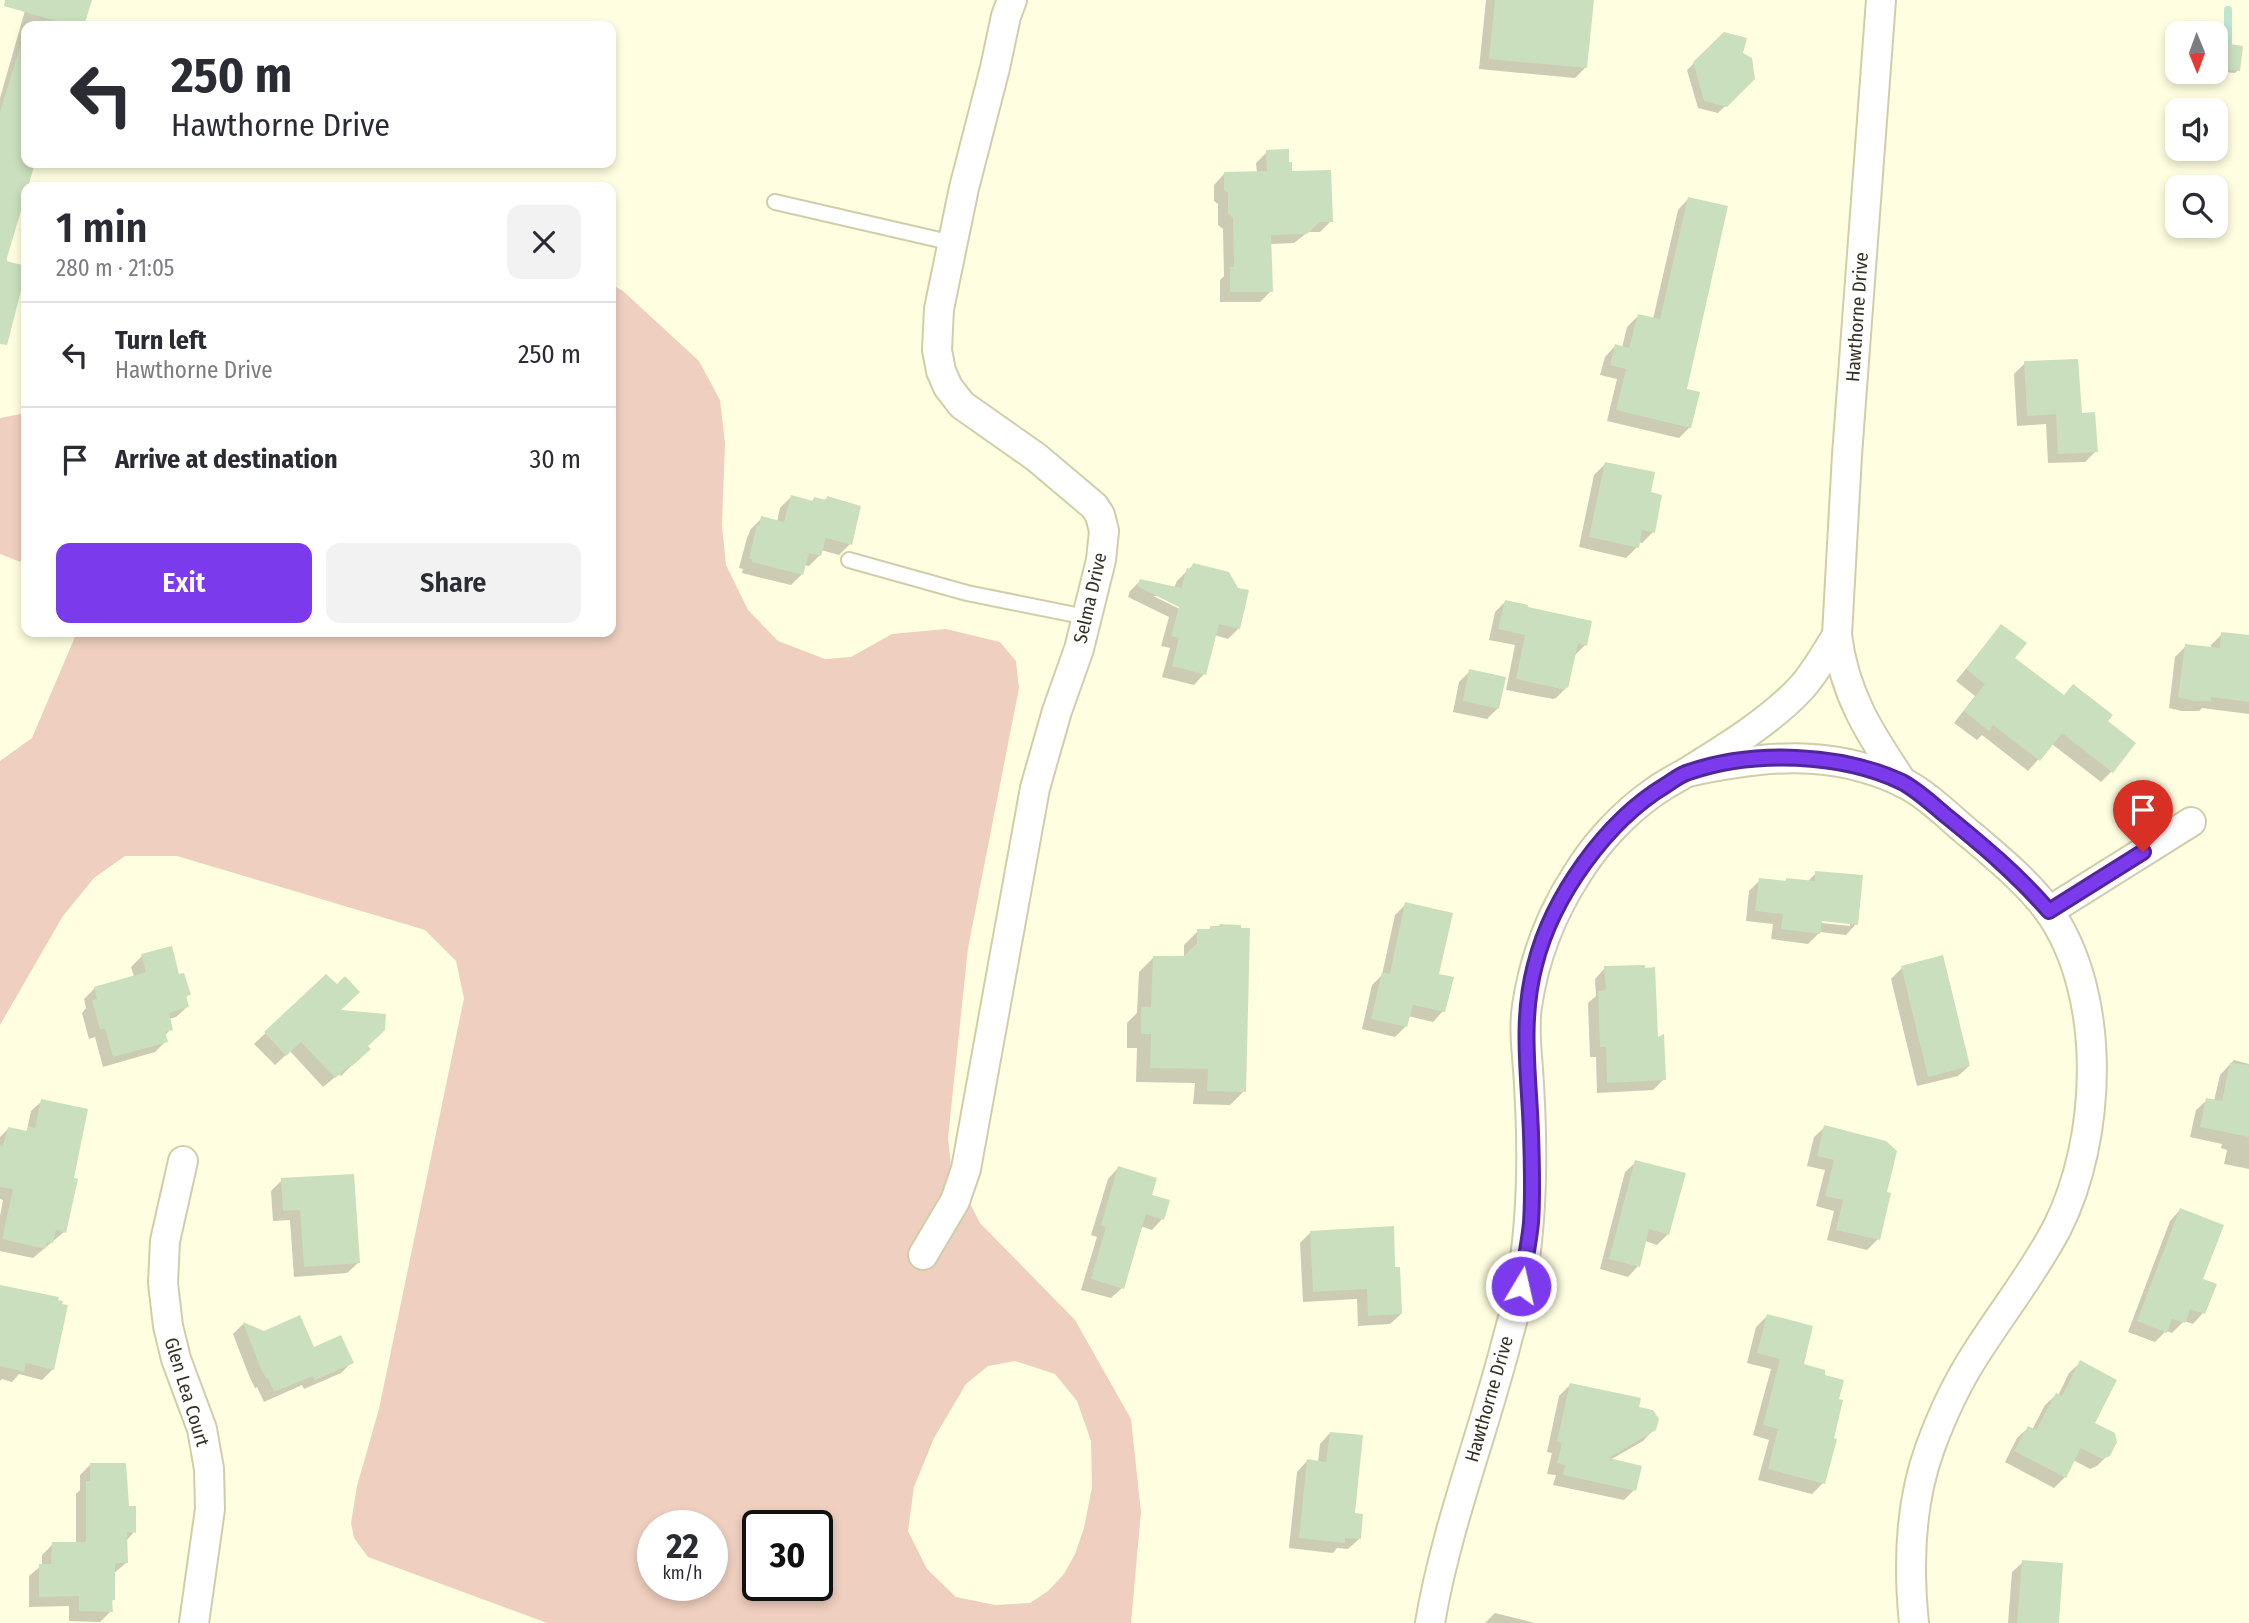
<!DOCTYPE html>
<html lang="en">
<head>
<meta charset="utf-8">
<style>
  body { margin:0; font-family:"Fira Sans Condensed",sans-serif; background:#f2f2f3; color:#2b2b33; height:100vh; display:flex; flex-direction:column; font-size:26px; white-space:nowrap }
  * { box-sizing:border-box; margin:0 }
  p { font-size:23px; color:#7c7c81 }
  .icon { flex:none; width:38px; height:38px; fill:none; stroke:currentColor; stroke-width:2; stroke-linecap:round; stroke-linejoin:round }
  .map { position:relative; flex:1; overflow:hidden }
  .sheet { position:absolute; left:21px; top:182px; width:595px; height:455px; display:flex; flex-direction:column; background:#fff; border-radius:14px; box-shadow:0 4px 10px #0003 }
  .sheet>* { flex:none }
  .hud { position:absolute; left:21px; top:21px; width:595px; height:147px; border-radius:14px; box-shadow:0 4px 10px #0003; background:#fff; color:#2b2b33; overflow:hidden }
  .needle { width:46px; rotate:179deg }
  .fabs { position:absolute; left:2165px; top:21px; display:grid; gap:14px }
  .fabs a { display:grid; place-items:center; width:63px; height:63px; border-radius:14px; background:#fff; box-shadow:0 4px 10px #0003; font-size:35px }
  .speed { position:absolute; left:637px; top:1510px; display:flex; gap:14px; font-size:35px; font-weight:700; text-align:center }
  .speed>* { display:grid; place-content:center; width:91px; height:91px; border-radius:50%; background:#fff; box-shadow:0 4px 10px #0003; line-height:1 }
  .speed small { font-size:18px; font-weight:400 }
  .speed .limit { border:4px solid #111; border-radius:10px; background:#fff; color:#111 }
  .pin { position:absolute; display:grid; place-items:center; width:60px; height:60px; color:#fff; margin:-72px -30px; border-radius:50% 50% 50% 0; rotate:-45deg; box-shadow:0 0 7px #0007 }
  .pin .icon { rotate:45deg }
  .me { position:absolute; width:77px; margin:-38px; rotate:9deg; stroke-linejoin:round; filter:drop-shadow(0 0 5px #0008) }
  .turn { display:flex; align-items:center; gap:24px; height:147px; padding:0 35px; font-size:32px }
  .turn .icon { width:91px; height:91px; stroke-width:2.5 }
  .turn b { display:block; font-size:49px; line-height:60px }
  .round { display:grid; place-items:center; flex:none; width:74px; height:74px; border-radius:14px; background:#f2f2f3 }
  .head { display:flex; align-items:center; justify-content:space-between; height:119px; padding:0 35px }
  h1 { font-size:42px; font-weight:600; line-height:52px }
  .button { display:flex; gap:14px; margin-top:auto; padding:14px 35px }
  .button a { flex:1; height:80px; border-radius:14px; background:#7c3aed; color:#fff; font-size:28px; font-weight:600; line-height:80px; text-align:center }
  .button a+a { background:#f2f2f3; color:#2b2b33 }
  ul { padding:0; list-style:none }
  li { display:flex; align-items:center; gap:21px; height:105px; padding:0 35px; border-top:2px solid #e1e1e2 }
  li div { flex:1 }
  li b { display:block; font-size:26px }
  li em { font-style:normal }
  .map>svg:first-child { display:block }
  .green { fill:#efcfbf; fill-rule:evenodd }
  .shadow { fill:#0003; fill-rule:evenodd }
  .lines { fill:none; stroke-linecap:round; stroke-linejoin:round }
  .stream { stroke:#bee5d0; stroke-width:8 }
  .building { fill:#cadfbd }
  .lane-casing { stroke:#d0ceaa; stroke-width:18 }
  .street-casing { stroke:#d0ceaa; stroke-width:32 }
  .lane { stroke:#fff; stroke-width:14 }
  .street { stroke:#fff; stroke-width:28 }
  .route-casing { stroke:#51269a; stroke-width:18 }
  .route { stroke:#7c3aed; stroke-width:12 }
  .labels { text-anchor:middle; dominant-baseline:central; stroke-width:5; stroke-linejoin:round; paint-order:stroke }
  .street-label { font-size:19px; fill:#333224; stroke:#fff }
</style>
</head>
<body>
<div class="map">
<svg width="2249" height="1623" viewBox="0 0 2249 1623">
  <rect width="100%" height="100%" fill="#fffee0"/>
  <g class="green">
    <path d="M611 284 623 291 699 361 720 400 725 443 722 525 726 565 748 610 778 641 825 659 851 657 892 634 946 629 1000 642 1016 661 1019 688 968 948 948 1138 951 1166 980 1223 1075 1320 1131 1419 1141 1512 1131 1623H547L368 1557 354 1538 351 1523 357 1486 379 1409 464 998 456 961 425 930 177 856H125L94 878 63 916 0 1025V761L32 738 77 632H611ZM1015 1361 1055 1374 1077 1401 1091 1441 1092 1487 1084 1528 1075 1554 1064 1574 1048 1591 1030 1603 995 1605 956 1597 927 1569 908 1531 914 1487 934 1438 966 1384 988 1366ZM653 1526H712V1586H653ZM758 1526H817V1586H758Z"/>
    <path d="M26 413V564L0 554V418Z"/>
  </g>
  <g class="shadow">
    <path d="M28 0H90L83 26H26V163H38H34L5 260H7V263L26 268V272L11 322 0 329V98Z"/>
    <path d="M1486 0H1592L1586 67 1575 78 1479 69Z"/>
    <path d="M1724 34 1741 54 1753 79 1718 113 1698 108 1687 70Z"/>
    <path d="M2218 44 2238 70 2235 73 2216 71V46Z"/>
    <path d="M1267 152 1291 173 1331 221 1320 232H1308L1294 243 1270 244 1271 291 1260 302H1220V280L1224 276 1223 229 1218 225V204L1214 201V185L1224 174 1257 173 1256 163Z"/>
    <path d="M1688 199 1685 390 1690 427 1679 438 1607 421 1617 379 1600 375 1605 357 1615 346 1622 348 1627 327 1638 316 1653 319 1678 210Z"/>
    <path d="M2025 363 2080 415 2096 451 2085 462 2048 463 2046 424 2017 426 2014 374Z"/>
    <path d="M1605 464 1649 493 1653 532 1642 543 1638 542 1637 547 1626 558 1579 547 1594 475Z"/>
    <path d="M791 497 811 502 814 499 823 501 827 498 850 544 839 555 821 550 820 555 809 566 804 565 802 574 791 585 742 573 743 569 739 568 747 538 751 529 762 518 777 522 780 508Z"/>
    <path d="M1193 565 1239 628 1228 639 1214 635 1204 674 1194 685 1162 677 1170 648 1161 646 1169 617 1128 597 1130 591 1140 581 1174 588 1177 581ZM1153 596H1161L1187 609 1186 612Z"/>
    <path d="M1505 602 1585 645 1574 656 1567 687 1556 698 1553 699 1506 690 1515 645 1489 640 1495 612Z"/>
    <path d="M2001 626 2013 659 2062 697 2106 721 2112 771 2101 782 2052 744 2028 771 1982 735 1977 740 1954 723 1975 696 1956 681Z"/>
    <path d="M2222 634 2249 637V714L2202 708 2199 711H2182L2169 708 2175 657 2186 646 2211 649V645Z"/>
    <path d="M1470 671 1498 708 1487 719 1453 712 1459 682Z"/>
    <path d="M1816 873 1856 924 1846 935 1820 932 1808 944 1771 939 1773 924 1746 921 1749 891 1760 880 1784 883 1787 879 1807 882ZM1813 918 1850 922V926L1813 922Z"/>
    <path d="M1406 904 1437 975 1443 1011 1433 1022 1408 1016 1406 1026 1395 1037 1362 1029 1372 985 1382 975 1395 915Z"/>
    <path d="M1211 928 1244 1091 1230 1105 1193 1104 1195 1083 1136 1082 1137 1048H1127V1023L1137 1013 1139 972 1154 957 1184 958V945L1198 931 1208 930Z"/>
    <path d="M142 956 178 976 189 994 185 998 187 1007 176 1017 169 1019 171 1029 164 1036 166 1041 155 1052 103 1067 95 1037 89 1039 82 1013 86 1008 84 999 95 988 134 977 131 967Z"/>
    <path d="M1605 968 1657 1040 1664 1079 1653 1090 1597 1093 1596 1057H1590L1588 1003 1596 996 1595 979Z"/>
    <path d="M1902 968 1969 1066 1958 1076 1917 1086 1891 979Z"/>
    <path d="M326 976 338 1011 366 1046 358 1059 341 1076 339 1074 323 1087 290 1051 275 1065 254 1044Z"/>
    <path d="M2234 1060 2249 1064V1169L2224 1164 2227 1150 2221 1148 2222 1144 2190 1137 2196 1110 2207 1100 2214 1101 2220 1075Z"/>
    <path d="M42 1101 64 1232 33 1258 0 1251V1216L3 1200 0 1199V1137L8 1129 24 1133 27 1130 31 1111Z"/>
    <path d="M1825 1127 1885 1193 1878 1239 1867 1250 1827 1240 1834 1211 1816 1206 1825 1170 1807 1166 1814 1137Z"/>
    <path d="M1636 1162 1668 1234 1657 1245 1645 1241 1638 1266 1628 1277 1600 1269 1625 1172Z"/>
    <path d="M1118 1168 1149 1196 1162 1219 1152 1230 1140 1226 1122 1288 1111 1298 1081 1290 1097 1237 1091 1235 1108 1179Z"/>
    <path d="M282 1180 358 1263 347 1273 294 1277 290 1220 273 1221 271 1191Z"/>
    <path d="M2180 1210 2201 1280 2203 1313 2193 1324 2184 1321 2172 1333 2166 1331 2155 1342 2128 1332 2170 1221Z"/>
    <path d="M1311 1232 1394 1269 1401 1314 1390 1324 1358 1326 1357 1299 1303 1302 1300 1243Z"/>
    <path d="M0 1287 53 1369 42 1380 19 1374 12 1382 2 1379 0 1381Z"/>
    <path d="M1767 1316 1802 1366 1823 1483 1812 1494 1758 1480 1769 1440 1753 1435 1771 1369 1747 1363 1756 1327Z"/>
    <path d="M243 1324 265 1332 352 1362 341 1373 304 1389 302 1385 264 1402 257 1387 255 1388 250 1378 233 1334Z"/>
    <path d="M2080 1363 2092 1423 2108 1455 2097 1466 2090 1469 2073 1460 2065 1477 2054 1488 2005 1462 2017 1438 2028 1428 2032 1430 2045 1405 2056 1395 2058 1396 2069 1373Z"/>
    <path d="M1570 1385 1637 1408 1654 1429 1643 1441 1610 1460 1634 1490 1624 1500 1553 1485 1556 1475 1547 1474 1552 1453 1547 1452 1559 1396Z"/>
    <path d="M1330 1433 1359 1539 1348 1549 1337 1548 1333 1553 1289 1548 1297 1472 1307 1461 1318 1462 1320 1444Z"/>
    <path d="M91 1464 127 1508 134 1532 126 1541V1563L114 1573V1599L111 1602V1611L100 1622 69 1621V1606L29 1607V1576L42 1565V1555L53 1544H76V1494L80 1490V1475Z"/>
    <path d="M2023 1562 2057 1623H2008L2012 1572Z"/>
    <path d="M1495 1613 1535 1623H1485Z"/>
  </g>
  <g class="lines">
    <path class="stream" d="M2228 44V10"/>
  </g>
  <g class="building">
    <path d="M5 0H92L84 26H73L4 6Z"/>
    <path d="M1495 0H1594L1587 68 1489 59Z"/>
    <path d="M1724 32 1747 38 1743 53 1752 58 1755 79 1727 107 1704 101 1693 62Z"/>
    <path d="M2216 42 2243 46 2240 71 2216 68Z"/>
    <path d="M21 44H26V163H35L28 187H26V194L6 261 26 266V286L22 287 7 345 0 344V112Z"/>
    <path d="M1289 149V162H1292V171L1331 170 1333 222H1320L1307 234 1271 235 1273 292H1230V267H1234L1233 218 1228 214V193L1224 190V172L1267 171 1266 150Z"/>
    <path d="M1688 197 1728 206 1687 389 1700 392 1691 428 1616 410 1626 369 1610 365 1615 344 1629 348 1638 314 1660 319Z"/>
    <path d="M2078 359 2082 413 2095 412 2098 452 2058 454 2056 414 2027 416 2024 361Z"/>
    <path d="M1605 462 1655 472 1651 492 1662 495 1655 533 1642 530 1639 548 1589 537Z"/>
    <path d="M791 495 813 501 814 497 826 500 827 496 861 506 852 545 826 538 821 556 809 553 803 575 752 562V559L749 558 757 525 759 526 761 516 784 522Z"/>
    <path d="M1193 563 1229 572 1238 588 1249 590 1240 629 1219 624 1206 675 1172 666 1179 638 1171 636 1179 607 1137 586 1140 579 1181 588 1187 568 1191 569Z"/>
    <path d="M1505 600 1528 605V607L1592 621 1587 646 1578 644 1568 688 1566 687 1565 690 1516 679 1525 635 1498 629Z"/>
    <path d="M2001 624 2027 643 2015 658 2064 695 2073 684 2113 715 2108 721 2136 743 2113 773 2062 733 2040 761 1993 725 1989 731 1964 711 1985 684 1966 669Z"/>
    <path d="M2221 632 2249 635V702L2211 697V701H2193L2178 697 2185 644 2220 648Z"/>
    <path d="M1469 669 1506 677 1499 709 1463 701Z"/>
    <path d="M1815 871 1863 875 1858 925 1822 921 1820 934 1781 929 1783 914 1755 911 1759 878 1786 881V878L1815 881Z"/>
    <path d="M1405 902 1453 913 1439 974 1454 977 1445 1012 1413 1005 1407 1027 1371 1019 1382 972 1390 974Z"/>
    <path d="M1220 924 1241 925V928H1250L1246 1092 1207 1091 1208 1069 1150 1068 1151 1034H1141V1007H1151L1153 956H1184L1197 943V929H1210V926H1219Z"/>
    <path d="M172 946 179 974 184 973 191 995 186 996 189 1007 169 1013 173 1030 165 1032 168 1042 113 1057 105 1028 100 1030 92 1000 97 999 94 987 146 972 141 954Z"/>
    <path d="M1943 955 1970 1066 1928 1077 1901 966Z"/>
    <path d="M1645 965V968L1655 967 1658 1037 1664 1034 1666 1080 1607 1083 1606 1047H1600L1598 991 1606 990 1604 966Z"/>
    <path d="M326 974 337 984 345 976 360 992 341 1010 386 1014 385 1030 368 1046 371 1049 352 1066 351 1065 335 1078 301 1042 286 1056 264 1032Z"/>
    <path d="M2230 1063 2249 1065V1137L2200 1127 2206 1098 2222 1101Z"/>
    <path d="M41 1099 88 1109 74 1178 78 1179 66 1233 56 1230 53 1243 47 1242 45 1249 2 1239 13 1189 0 1187V1146H3L8 1127 27 1131 28 1126 35 1128Z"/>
    <path d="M1824 1125 1886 1141 1897 1151 1887 1192 1891 1193 1880 1240 1836 1230 1843 1200 1825 1196 1834 1160 1817 1156Z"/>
    <path d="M1635 1160 1686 1173 1669 1235 1649 1229 1640 1267 1609 1259Z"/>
    <path d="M1118 1166 1157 1178 1152 1195 1170 1200 1164 1220 1146 1214 1124 1289 1091 1279 1106 1227 1101 1225Z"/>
    <path d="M354 1174 360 1263 304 1267 300 1210 283 1211 281 1178Z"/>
    <path d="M2180 1208 2224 1225 2203 1279 2217 1284 2205 1314 2190 1309 2185 1323 2172 1319 2167 1333 2137 1321Z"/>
    <path d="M1394 1226 1395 1267H1400L1402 1314 1368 1316 1367 1289 1313 1292 1310 1231Z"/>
    <path d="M0 1285 59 1297 58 1300 63 1301 62 1304 68 1305 54 1370 26 1363 24 1372 0 1366Z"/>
    <path d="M1767 1314 1813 1326 1804 1364 1825 1370V1375L1844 1380 1839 1399 1843 1400 1834 1438 1837 1439 1825 1484 1768 1469 1778 1429 1763 1425 1780 1359 1757 1353Z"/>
    <path d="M300 1315 314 1347 341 1335 354 1363 315 1380 313 1376 274 1392 268 1378H266L260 1367 243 1322 264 1331Z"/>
    <path d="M2080 1360 2117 1380 2095 1423 2115 1433 2117 1442 2110 1456 2102 1459 2081 1448 2066 1478 2014 1451 2028 1426 2036 1430 2056 1393 2062 1396Z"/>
    <path d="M1570 1383 1641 1398 1639 1407 1653 1410 1659 1419 1656 1430 1609 1458 1642 1466 1636 1491 1563 1475 1565 1465 1557 1463 1562 1443 1557 1441Z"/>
    <path d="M1330 1432 1363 1435 1355 1513 1363 1514 1361 1539 1345 1538V1543L1299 1538 1307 1459 1326 1462Z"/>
    <path d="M90 1463H126L129 1506H136V1533L127 1532 128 1563H115V1600H112L113 1612 79 1611V1596L39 1597V1564H51L52 1542H86V1481H90Z"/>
    <path d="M2022 1560 2063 1563 2059 1623H2017Z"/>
  </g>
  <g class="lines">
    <g class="lane-casing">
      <g id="lane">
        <path d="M775 202 953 243"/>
        <path d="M849 560 967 593 1086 617"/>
      </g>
    </g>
    <g class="street-casing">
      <g id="street">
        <path d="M1881 0 1847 455 1837 635C1844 694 1870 734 1903 783"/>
        <path d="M1688 772C1762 756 1830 748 1902 782 1927 794 1950 818 1972 836 1998 858 2028 883 2048 910 2108 994 2102 1139 2057 1228 2034 1272 2003 1311 1977 1352 1958 1381 1942 1415 1930 1448 1910 1503 1908 1565 1914 1623"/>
        <path d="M2049 911 2191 822"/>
        <path d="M183 1161 165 1241 163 1283 168 1326 176 1359 202 1429 209 1469 210 1509 194 1623"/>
        <path d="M923 1255 955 1201 966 1169 1035 788 1057 711 1079 649 1101 560 1104 531 1100 515 1094 506 1036 457 962 405 948 387 941 371 937 350 939 309 964 188 995 68 1006 16 1012 0"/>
        <path d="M1430 1623C1446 1528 1482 1437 1506 1344 1511 1324 1518 1303 1521 1283 1533 1218 1533 1151 1529 1085 1528 1059 1523 1032 1527 1006 1534 959 1551 914 1577 874 1596 843 1624 813 1654 792 1665 784 1677 778 1689 771 1726 748 1772 720 1802 687 1816 671 1826 653 1837 635"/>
      </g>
    </g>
    <use href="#lane" class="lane"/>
    <use href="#street" class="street"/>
  </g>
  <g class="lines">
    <g class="route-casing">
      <path id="route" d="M1521 1286C1524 1266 1529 1244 1531 1223 1533 1194 1532 1163 1531 1133 1529 1075 1520 1022 1535 965 1552 897 1606 821 1666 785 1674 780 1681 774 1689 772 1754 750 1840 753 1902 782 1917 790 1931 803 1944 814 1981 844 2018 875 2049 911L2143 852"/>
    </g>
    <use href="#route" class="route"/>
  </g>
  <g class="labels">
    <g class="street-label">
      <text transform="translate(1857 317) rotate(-86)">Hawthorne Drive</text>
      <text transform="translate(1090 598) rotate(-77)">Selma Drive</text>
      <text transform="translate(187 1392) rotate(73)">Glen Lea Court</text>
      <text transform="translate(1489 1399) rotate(-74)">Hawthorne Drive</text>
    </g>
  </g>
</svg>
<div class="fabs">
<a><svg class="needle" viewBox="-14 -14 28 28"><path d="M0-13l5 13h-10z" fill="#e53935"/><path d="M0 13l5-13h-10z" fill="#7c7c81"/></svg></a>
<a><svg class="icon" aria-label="sound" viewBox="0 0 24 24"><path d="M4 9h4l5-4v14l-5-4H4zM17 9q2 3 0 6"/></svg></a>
<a><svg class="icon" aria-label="search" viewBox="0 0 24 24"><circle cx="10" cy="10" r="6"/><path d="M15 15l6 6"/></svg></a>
</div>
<div class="speed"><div>22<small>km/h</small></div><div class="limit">30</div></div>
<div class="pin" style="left:2143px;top:852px;background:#d93025"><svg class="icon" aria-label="arrive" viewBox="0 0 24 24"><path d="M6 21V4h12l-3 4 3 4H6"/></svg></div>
<svg class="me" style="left:1521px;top:1286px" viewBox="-20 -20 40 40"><circle r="17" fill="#7c3aed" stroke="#fff" stroke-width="3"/><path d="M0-11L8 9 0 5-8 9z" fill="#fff"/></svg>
<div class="hud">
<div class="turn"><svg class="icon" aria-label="left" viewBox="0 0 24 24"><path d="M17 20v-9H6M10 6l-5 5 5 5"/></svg><div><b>250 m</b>Hawthorne Drive</div></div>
</div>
<section class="sheet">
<div class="head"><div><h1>1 min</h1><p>280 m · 21:05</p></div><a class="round"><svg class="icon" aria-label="close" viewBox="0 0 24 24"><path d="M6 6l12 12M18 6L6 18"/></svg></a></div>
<ul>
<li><svg class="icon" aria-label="left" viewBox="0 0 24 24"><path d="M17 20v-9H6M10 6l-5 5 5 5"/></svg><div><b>Turn left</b><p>Hawthorne Drive</p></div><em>250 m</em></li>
<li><svg class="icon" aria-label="arrive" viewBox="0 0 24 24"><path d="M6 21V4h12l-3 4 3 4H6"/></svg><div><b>Arrive at destination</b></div><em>30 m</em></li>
</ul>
<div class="button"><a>Exit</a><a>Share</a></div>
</section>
</div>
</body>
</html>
